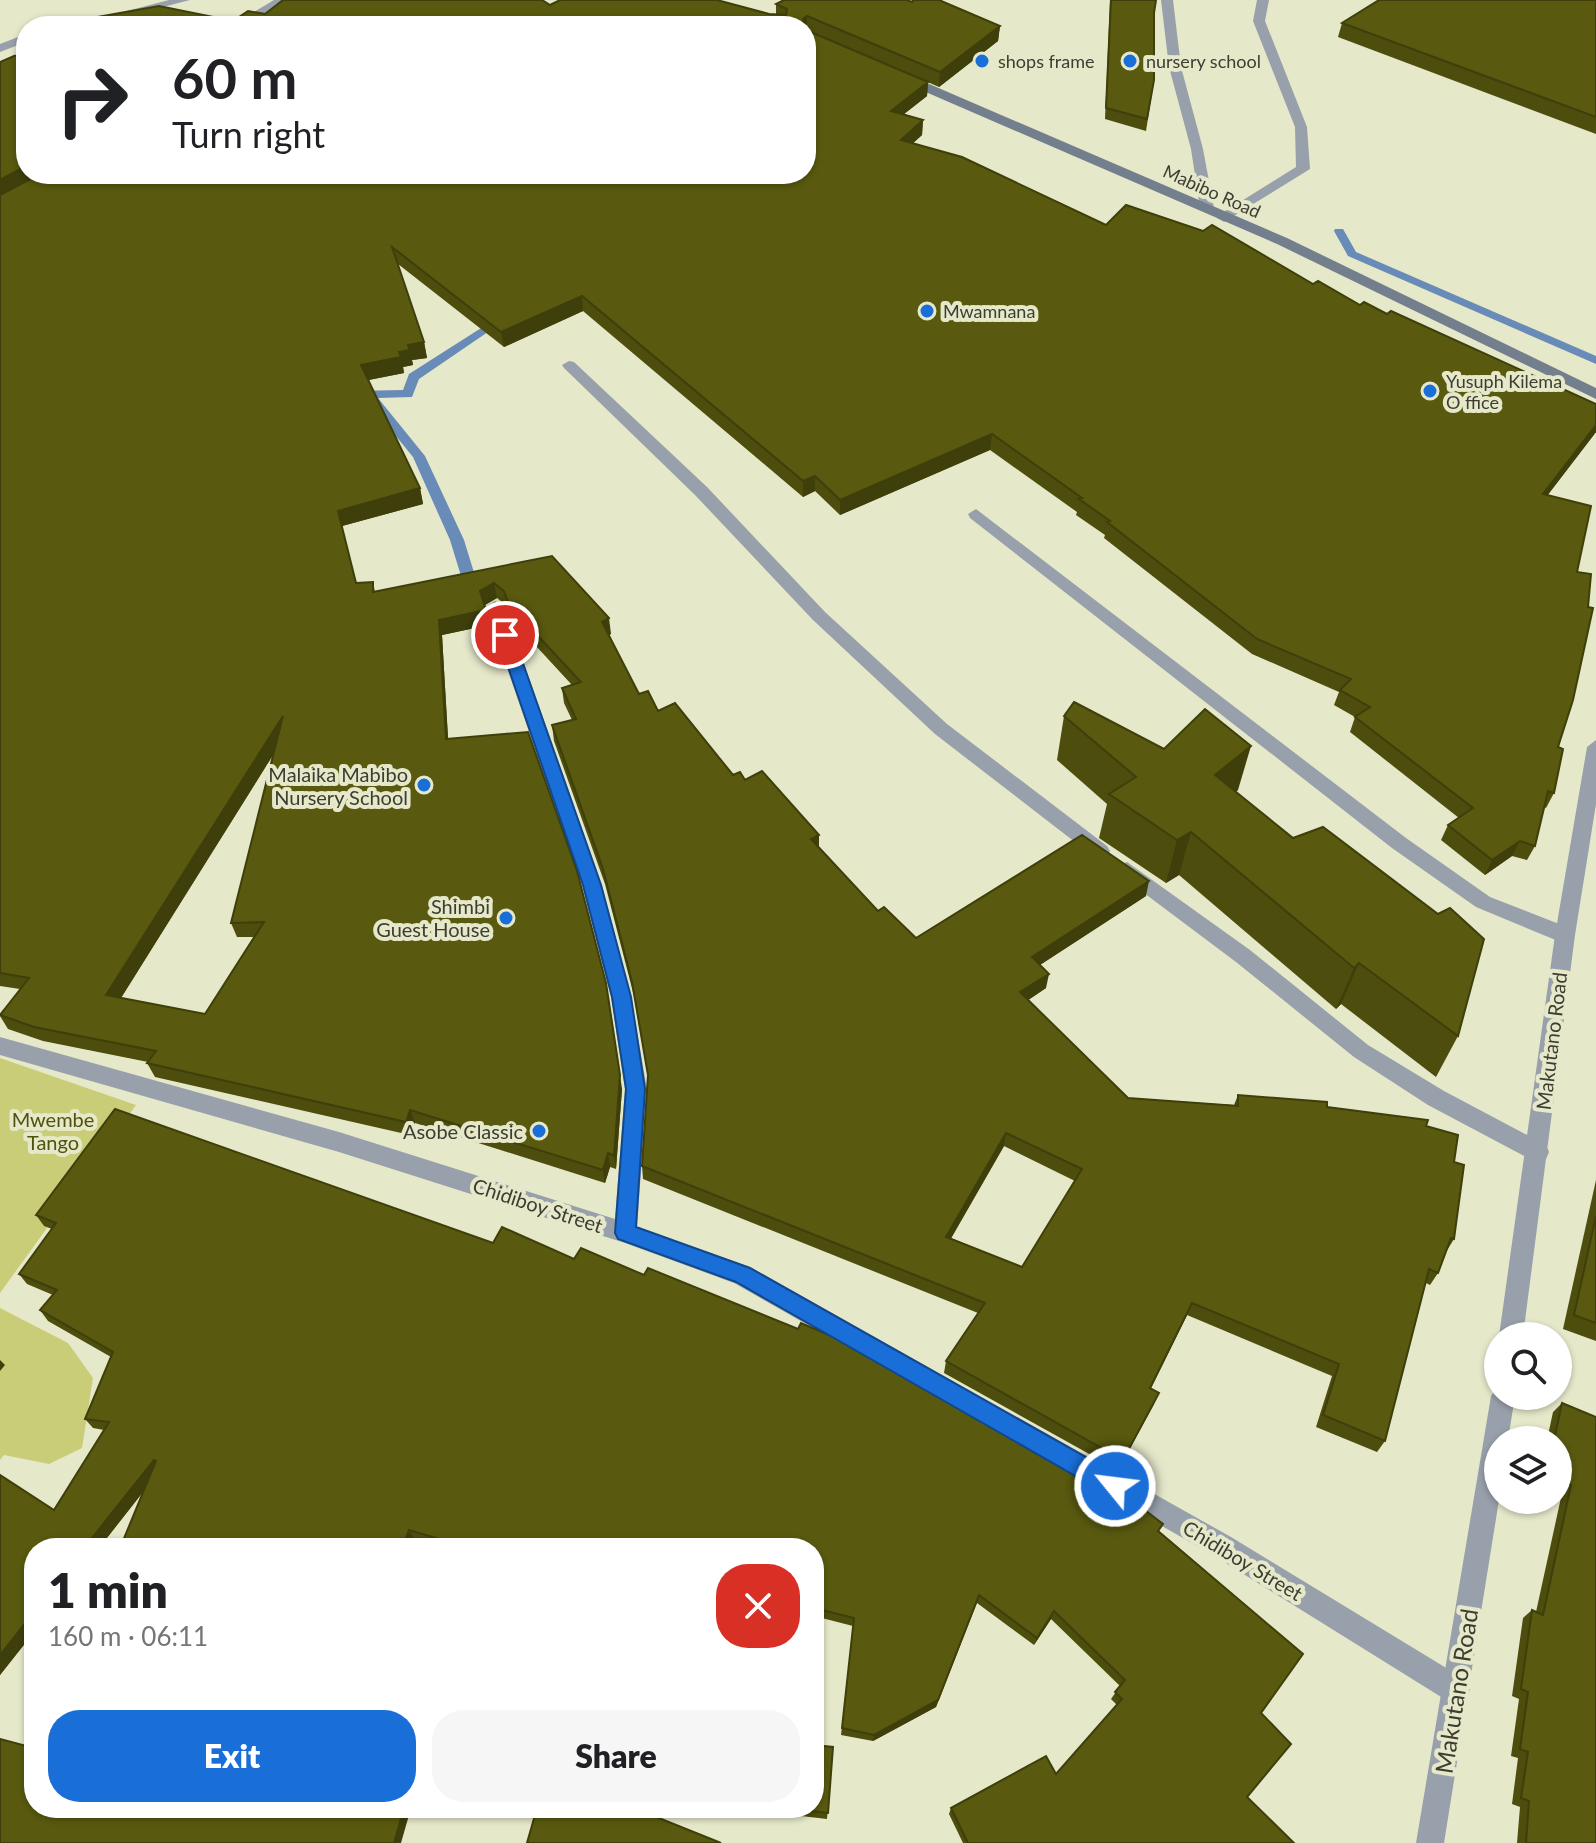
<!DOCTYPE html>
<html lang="en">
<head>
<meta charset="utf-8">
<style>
  body { margin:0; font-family:Lato,sans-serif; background:#f6f6f6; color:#202124; height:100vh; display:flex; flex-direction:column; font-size:30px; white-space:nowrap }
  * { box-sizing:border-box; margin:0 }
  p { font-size:26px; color:#757577 }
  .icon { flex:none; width:44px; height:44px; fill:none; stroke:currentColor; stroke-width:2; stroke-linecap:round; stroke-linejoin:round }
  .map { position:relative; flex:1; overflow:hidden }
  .sheet { position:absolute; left:24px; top:1538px; width:800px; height:280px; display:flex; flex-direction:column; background:#fff; border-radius:32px; box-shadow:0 2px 6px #0004 }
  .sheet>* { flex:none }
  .hud { position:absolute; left:16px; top:16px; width:800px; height:168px; border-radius:32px; box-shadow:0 2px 6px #0004; background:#fff; color:#202124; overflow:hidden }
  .controls { position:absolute; left:1484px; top:1322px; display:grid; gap:16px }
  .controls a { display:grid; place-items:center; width:88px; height:88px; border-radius:50%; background:#fff; box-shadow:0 2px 6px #0004; font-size:40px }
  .pin { position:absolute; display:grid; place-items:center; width:68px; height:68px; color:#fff; margin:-34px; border:4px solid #fff; border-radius:50%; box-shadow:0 2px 8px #0007 }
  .me { position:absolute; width:88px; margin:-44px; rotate:299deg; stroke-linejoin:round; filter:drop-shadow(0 0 6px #0008) }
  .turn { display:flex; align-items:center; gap:28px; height:168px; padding:0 24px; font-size:36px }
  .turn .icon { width:104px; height:104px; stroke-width:2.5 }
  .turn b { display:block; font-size:56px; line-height:68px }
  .round { display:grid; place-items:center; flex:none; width:84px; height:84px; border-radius:32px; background:#f6f6f6 }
  .head { display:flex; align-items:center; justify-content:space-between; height:136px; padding:0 24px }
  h1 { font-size:48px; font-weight:800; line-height:60px }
  .action { display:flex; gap:16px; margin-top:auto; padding:16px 24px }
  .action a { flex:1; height:92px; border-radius:32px; background:#1a6ed8; color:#fff; font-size:32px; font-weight:800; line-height:92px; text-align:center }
  .action a+a { background:#f6f6f6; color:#202124 }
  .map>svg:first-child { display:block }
  .green { fill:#cacd78 }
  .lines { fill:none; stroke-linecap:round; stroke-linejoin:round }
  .stream { fill:#688bb8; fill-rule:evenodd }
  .service { fill:#98a0ab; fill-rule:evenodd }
  .minor { fill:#98a0ab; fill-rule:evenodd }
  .tertiary { fill:#98a0ab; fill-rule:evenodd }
  .secondary { fill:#747f8e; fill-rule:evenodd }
  .wall { fill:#4d4d0d; fill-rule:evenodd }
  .shaded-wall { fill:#3e3f0a }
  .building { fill:#595a0f; stroke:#3e3f0a; stroke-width:2; fill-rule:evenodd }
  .route { fill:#1a6ed8; stroke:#11488c; stroke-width:2 }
  .poi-dot { fill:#1a6ed8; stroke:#e6e8ca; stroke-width:3 }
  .labels { text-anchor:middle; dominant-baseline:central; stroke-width:8; stroke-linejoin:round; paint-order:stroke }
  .far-poi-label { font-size:18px; fill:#3d3d31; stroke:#e6e8ca; text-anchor:start }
  .far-street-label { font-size:18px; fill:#3d3d31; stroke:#e6e8ca }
  .poi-label { font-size:20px; fill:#3d3d31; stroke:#e6e8ca; text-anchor:end }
  .street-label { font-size:20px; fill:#3d3d31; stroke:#e6e8ca }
  .park-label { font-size:20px; fill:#51520b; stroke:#e6e8ca }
  .near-street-label { font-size:24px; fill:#3d3d31; stroke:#e6e8ca }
</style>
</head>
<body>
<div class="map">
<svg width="1596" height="1843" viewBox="0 0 1596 1843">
  <rect width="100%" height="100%" fill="#e6e8ca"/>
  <g class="green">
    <path d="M0 1058 136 1105 0 1293Z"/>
    <path d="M0 1308 68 1343 93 1378 82 1448 49 1464 4 1455 0 1460Z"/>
  </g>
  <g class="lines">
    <g class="stream">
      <path d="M1335 229H1343L1356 252 1596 356V364L1348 256 1334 231Z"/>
      <path d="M500 316 504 317V321L419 379 412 397 378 398 425 456 464 540 495 641 488 646 481 641 450 540 413 457 365 398 353 399 347 395 353 391 403 390 409 374Z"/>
    </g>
    <g class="service">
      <path d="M1257 0H1269L1265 21 1307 127 1310 169 1224 222 1217 218 1219 215 1296 167 1295 127 1253 21Z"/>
      <path d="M569 361 574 362 707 487 825 612 947 724 1107 846 1110 851 1107 856H1093L935 734 813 620 695 495 564 368 562 365Z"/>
      <path d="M976 509 1406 838 1490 897 1572 929 1575 935 1572 941H1558L1476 907 1392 848 970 518 968 514Z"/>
      <path d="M1127 862 1250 950 1368 1045 1444 1091 1546 1145 1549 1152 1546 1159 1538 1162 1530 1159 1428 1105 1354 1057 1236 962 1120 875 1117 870 1120 865Z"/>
    </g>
    <g class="minor">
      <path d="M169 0H190L90 26H69Z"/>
      <path d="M274 0H288L245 26H231Z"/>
      <path d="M1161 0H1173L1181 67 1203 149 1214 208 1207 212 1200 208 1191 149 1169 67Z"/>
      <path d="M26 34V42L0 52V44Z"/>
      <path d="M495 601 504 607 602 885 631 997 647 1089 637 1227 750 1267 1231 1537 1466 1680 1470 1690 1466 1700 1456 1704 1446 1700 1213 1555 734 1283 625 1243 339 1152 0 1055V1037L339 1132 615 1219 625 1089 611 997 582 885 486 607Z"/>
    </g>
    <g class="tertiary">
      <path d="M1596 740V804L1575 935 1523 1336H1499L1555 935 1587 747Z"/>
      <path d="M1498 1386V1396H1515L1508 1440H1498L1499 1500 1444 1843H1416L1491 1396Z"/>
    </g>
    <path class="secondary" d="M898 74H906L1287 238 1596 388V399L1277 244 898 80Z"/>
  </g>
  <g class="wall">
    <path d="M1110 0H1156L1154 13V80L1146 131 1105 119Z"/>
    <path d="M1596 0V134L1338 37 1342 23Z"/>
    <path d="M912 2 1000 26 998 41 939 87 807 30 928 82 927 96 904 114 923 120 922 135 913 143 1106 225 1313 284 1360 305 1387 314 1596 404V432L1547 496 1577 572 1554 793 1546 808 1544 807 1535 846 1527 860 1512 856 1485 875 1441 840 1448 825 1459 818 1350 732 1355 717 1334 705 1339 692 1252 654 1104 538 1105 535 1076 515 1077 512 990 450 840 515 815 491 803 497 583 311 504 347 398 264 424 342 427 358 412 360 413 365 403 367 404 373 368 380 420 488 423 504 342 526 356 583 373 582 375 592 552 556 611 634 609 635 639 694 733 775 745 780 819 848 878 911 916 938 1146 896 1040 965 1046 988 1028 1000 1128 1098 1234 1105 1238 1095 1327 1107 1426 1126 1454 1162V1239L1446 1252 1438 1273 1430 1285 1426 1283 1385 1441 1377 1452 1316 1427 1332 1376 1187 1315 1151 1388 1154 1404 1118 1470 944 1373 946 1361 978 1313 643 1179 642 1166 648 1078 634 996 605 884 554 741 552 725 572 720 564 703 562 688 572 685 512 620 507 606 497 598 485 605 489 625 442 635 448 739 622 1089 616 1169 610 1167 605 1183 415 1123 410 1135 155 1077 147 1063 148 1062 43 1041 8 1029 0 1016V1014L20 989 0 986V62L26 174H806L233 21 265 14 550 5 776 14V4ZM273 755 231 923 237 937H254L205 1014 121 998ZM1004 1146 1075 1181 1022 1267 951 1238Z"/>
    <path d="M1064 716 1238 790 1236 791 1458 1036 1436 1077 1341 1004 1336 1009 1179 875 1166 883 1099 838 1107 804 1057 760Z"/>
    <path d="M115 1109 493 1243 502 1227 574 1259 581 1248 644 1275 648 1268 798 1329 801 1323 841 1340 843 1338 1137 1504 1163 1524 1159 1531 1303 1654 1261 1713 1291 1744 1247 1797 1294 1843H963L949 1814 951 1808 1046 1756 1056 1774 1117 1705 1111 1699 1120 1686 1051 1619 1034 1645 977 1603 936 1707 873 1741 841 1735 853 1626 814 1616V1548H444L414 1539 410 1548H120L143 1492 99 1548H34V1632L0 1675V1475L54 1510 104 1430 93 1428 85 1419 111 1357 48 1321 40 1310 53 1295 27 1284 19 1274 52 1229 44 1226 36 1215Z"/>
    <path d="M1596 1180V1341L1563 1329Z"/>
    <path d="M1562 1403 1596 1417V1843H1517L1520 1807 1512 1804 1518 1758 1511 1756 1519 1699 1512 1696 1523 1618 1532 1610 1536 1612 1562 1493 1558 1492V1440H1547L1553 1412Z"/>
    <path d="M833 1747 827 1819 733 1808H814Z"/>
  </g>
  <g class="shaded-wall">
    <path d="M807 16V30L806 31V26H803V19Z"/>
    <path d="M1000 26 998 41 939 87 940 72Z"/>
    <path d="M928 82 927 96 890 125 891 111Z"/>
    <path d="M923 120 922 135 900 155 901 140Z"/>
    <path d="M26 166V174H44L0 199V180Z"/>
    <path d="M582 296 583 311 504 347 501 332Z"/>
    <path d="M424 342 427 358 412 360 413 365 403 367 404 373 364 381 361 365 399 352 408 345Z"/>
    <path d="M1596 425V432L1536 510 1543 494Z"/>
    <path d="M992 434 990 450 840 515V500Z"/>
    <path d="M815 476V491L803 497V481Z"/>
    <path d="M420 488 423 504 342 526 338 511Z"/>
    <path d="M494 583 497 598 483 606 480 591Z"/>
    <path d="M486 610 489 625 442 635 449 754 446 739 439 620Z"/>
    <path d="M609 618 611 634 604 637 602 622Z"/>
    <path d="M283 716 288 731 114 1009 106 995Z"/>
    <path d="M1251 746 1238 790 1203 818 1215 775Z"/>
    <path d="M1191 832 1179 875 1166 883 1177 840Z"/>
    <path d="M819 835V850L811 839Z"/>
    <path d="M1520 841 1512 856 1485 875 1492 860Z"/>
    <path d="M1149 881 1146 896 1029 972 1032 957Z"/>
    <path d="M1359 963 1341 1004 1336 1009 1354 968Z"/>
    <path d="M1049 974 1046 988 1018 1007 1020 992Z"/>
    <path d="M620 1075 622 1089 616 1169 614 1156Z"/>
    <path d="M410 1110 415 1123 410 1135 406 1122Z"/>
    <path d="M1006 1133 1004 1146 945 1249 946 1237Z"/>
    <path d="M608 1153 610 1167 605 1183 603 1170Z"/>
    <path d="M1192 1303 1187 1315 1145 1400 1150 1388Z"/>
    <path d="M0 1360 5 1365 0 1371Z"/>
    <path d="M1159 1393 1154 1404 1118 1470 1123 1460Z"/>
    <path d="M154 1460 161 1469 99 1548H84Z"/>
    <path d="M409 1530 414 1539 410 1548H402Z"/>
    <path d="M979 1595 936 1707 873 1741 874 1735Z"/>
    <path d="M1054 1611 1051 1619 1034 1645 1037 1638Z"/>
    <path d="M34 1612V1632L0 1675V1655Z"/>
    <path d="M404 1808H411L401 1843H394Z"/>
  </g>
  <g class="building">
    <path d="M283 0H542L550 5 560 0H717L769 14 786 15 787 9 776 4 784 0H907L912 2 913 0H939L1000 26 940 72 807 16 803 19 804 26H74L87 24 86 19 159 6 233 21 248 11 265 14Z"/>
    <path d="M1111 0H1156L1154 13V80L1147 119 1106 108Z"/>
    <path d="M1379 0H1596V117L1342 23Z"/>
    <path d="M806 30 928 82 891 111 923 120 901 140 962 157 1106 225 1126 205 1203 231 1212 225 1313 284 1318 281 1360 305 1364 302 1387 314 1391 311 1596 404V425L1543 494 1591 506 1577 572 1591 574 1588 607 1593 608 1573 700 1558 747 1563 749 1554 793 1548 791 1535 846 1520 841 1492 860 1448 825 1473 808 1355 717 1370 707 1340 690 1351 679 1257 639 1107 522 1110 521 1079 499 1082 498 992 434 840 500 815 476 803 481 582 296 501 332 392 247 424 342 408 345 410 350 399 352 401 357 361 365 420 488 338 511 356 583 373 582V592L552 556 609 618 602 622 639 694 648 691 658 711 675 703 733 775 740 772 745 780 762 771 819 835 811 839 878 911 884 907 916 938 1082 835 1149 881 1032 957 1049 974 1020 992 1128 1098 1238 1106V1095L1327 1102V1107L1428 1120 1426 1126 1458 1135 1454 1162 1464 1165 1454 1239 1451 1238 1438 1273 1429 1269 1385 1441 1323 1415 1339 1364 1192 1303 1150 1388 1159 1393 1123 1460 946 1361 985 1303 642 1166 648 1075 632 982 603 869 552 725 576 719 562 688 581 682 509 605 504 591 494 583 480 591 486 610 439 620 446 739 528 732 577 871 606 983 620 1075 614 1156 608 1153 603 1170 410 1110 406 1122 147 1063 156 1051 34 1027 0 1015 29 978 0 973V195L40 174H806ZM283 716 231 923 264 922 205 1014 106 995ZM1006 1133 1082 1169 1022 1267 946 1237Z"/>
    <path d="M26 54V166L0 180V62L14 56Z"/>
    <path d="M1074 702 1164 749 1205 709 1251 746 1215 775 1293 838 1323 827 1438 914 1450 908 1484 939 1458 1036 1359 963 1354 968 1191 832 1177 840 1109 794 1136 777 1064 716Z"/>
    <path d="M115 1109 493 1243 502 1227 574 1259 581 1248 644 1275 648 1268 798 1329 801 1323 841 1340 843 1338 1137 1504 1163 1524 1158 1531 1303 1654 1261 1713 1291 1744 1247 1797 1294 1843H968L951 1808 1046 1756 1056 1774 1122 1699 1115 1692 1125 1680 1054 1611 1037 1638 979 1595 938 1700 874 1735 842 1728 854 1618 814 1608V1548H469L409 1530 402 1548H120L156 1461 154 1460 84 1548H34V1612L0 1655V1475L54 1510 109 1422 85 1419 113 1352 40 1310 57 1290 19 1274 56 1223 36 1215Z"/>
    <path d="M1596 1216V1323L1574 1315Z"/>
    <path d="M1562 1403 1596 1417V1843H1526L1529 1801 1521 1798 1528 1752 1520 1749 1528 1692 1521 1689 1532 1610 1543 1615 1571 1485 1558 1479V1440H1554Z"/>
    <path d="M0 1739 34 1748V1808H404L394 1843H0Z"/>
    <path d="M814 1745 833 1747 828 1813 784 1808H814Z"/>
    <path d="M537 1808H634L721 1843H527Z"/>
  </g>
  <path class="route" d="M505 629 513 635 601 885 631 997 645 1089 636 1227 750 1268 1123 1478 1127 1486 1123 1494 1115 1497 1107 1494 736 1282 618 1239 615 1233 626 1089 612 997 583 885 497 635Z"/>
  <g class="poi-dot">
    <circle cx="982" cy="61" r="8"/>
    <circle cx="1130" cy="61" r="8"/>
    <circle cx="927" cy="311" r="8"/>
    <circle cx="1430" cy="391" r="8"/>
    <circle cx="424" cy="785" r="8"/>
    <circle cx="506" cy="918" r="8"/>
    <circle cx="539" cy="1131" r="8"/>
  </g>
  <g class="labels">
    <g class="far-poi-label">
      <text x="998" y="61">shops frame</text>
      <text x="1146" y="61">nursery school</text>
      <text x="943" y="311">Mwamnana</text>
      <text x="1446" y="381">Yusuph Kilema<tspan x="1446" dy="21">O ffice</tspan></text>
    </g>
    <g class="far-street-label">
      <text transform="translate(1212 191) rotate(24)">Mabibo Road</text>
    </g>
    <g class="poi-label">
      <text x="408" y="774">Malaika Mabibo<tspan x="408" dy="23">Nursery School</tspan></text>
      <text x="490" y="906">Shimbi<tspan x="490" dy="23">Guest House</tspan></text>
      <text x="523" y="1131">Asobe Classic</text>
    </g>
    <g class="street-label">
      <text transform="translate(1551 1041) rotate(-83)">Makutano Road</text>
      <text transform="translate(538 1205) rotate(18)">Chidiboy Street</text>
      <text transform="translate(1243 1560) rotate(31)">Chidiboy Street</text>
    </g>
    <g class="park-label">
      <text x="53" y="1119">Mwembe<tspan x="53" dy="23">Tango</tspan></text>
    </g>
    <g class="near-street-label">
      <text transform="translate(1456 1691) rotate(-81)">Makutano Road</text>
    </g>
  </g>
</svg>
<div class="controls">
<a><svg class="icon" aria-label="search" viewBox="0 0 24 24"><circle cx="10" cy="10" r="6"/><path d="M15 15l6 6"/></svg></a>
<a><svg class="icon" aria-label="layers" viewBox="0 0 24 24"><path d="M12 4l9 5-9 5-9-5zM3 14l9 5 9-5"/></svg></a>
</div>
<div class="pin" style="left:505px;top:635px;background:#d93025"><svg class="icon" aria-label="arrive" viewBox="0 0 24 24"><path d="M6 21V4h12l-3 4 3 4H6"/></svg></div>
<svg class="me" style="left:1115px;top:1486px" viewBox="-20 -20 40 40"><circle r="17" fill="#1a6ed8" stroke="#fff" stroke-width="3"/><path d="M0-11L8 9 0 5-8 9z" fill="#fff"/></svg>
<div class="hud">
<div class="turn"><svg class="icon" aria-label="right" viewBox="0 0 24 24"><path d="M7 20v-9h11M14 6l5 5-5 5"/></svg><div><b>60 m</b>Turn right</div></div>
</div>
<section class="sheet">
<div class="head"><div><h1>1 min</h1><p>160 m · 06:11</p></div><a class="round" style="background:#d93025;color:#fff"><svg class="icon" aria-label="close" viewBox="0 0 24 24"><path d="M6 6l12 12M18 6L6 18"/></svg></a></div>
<div class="action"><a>Exit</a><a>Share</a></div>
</section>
</div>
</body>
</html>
